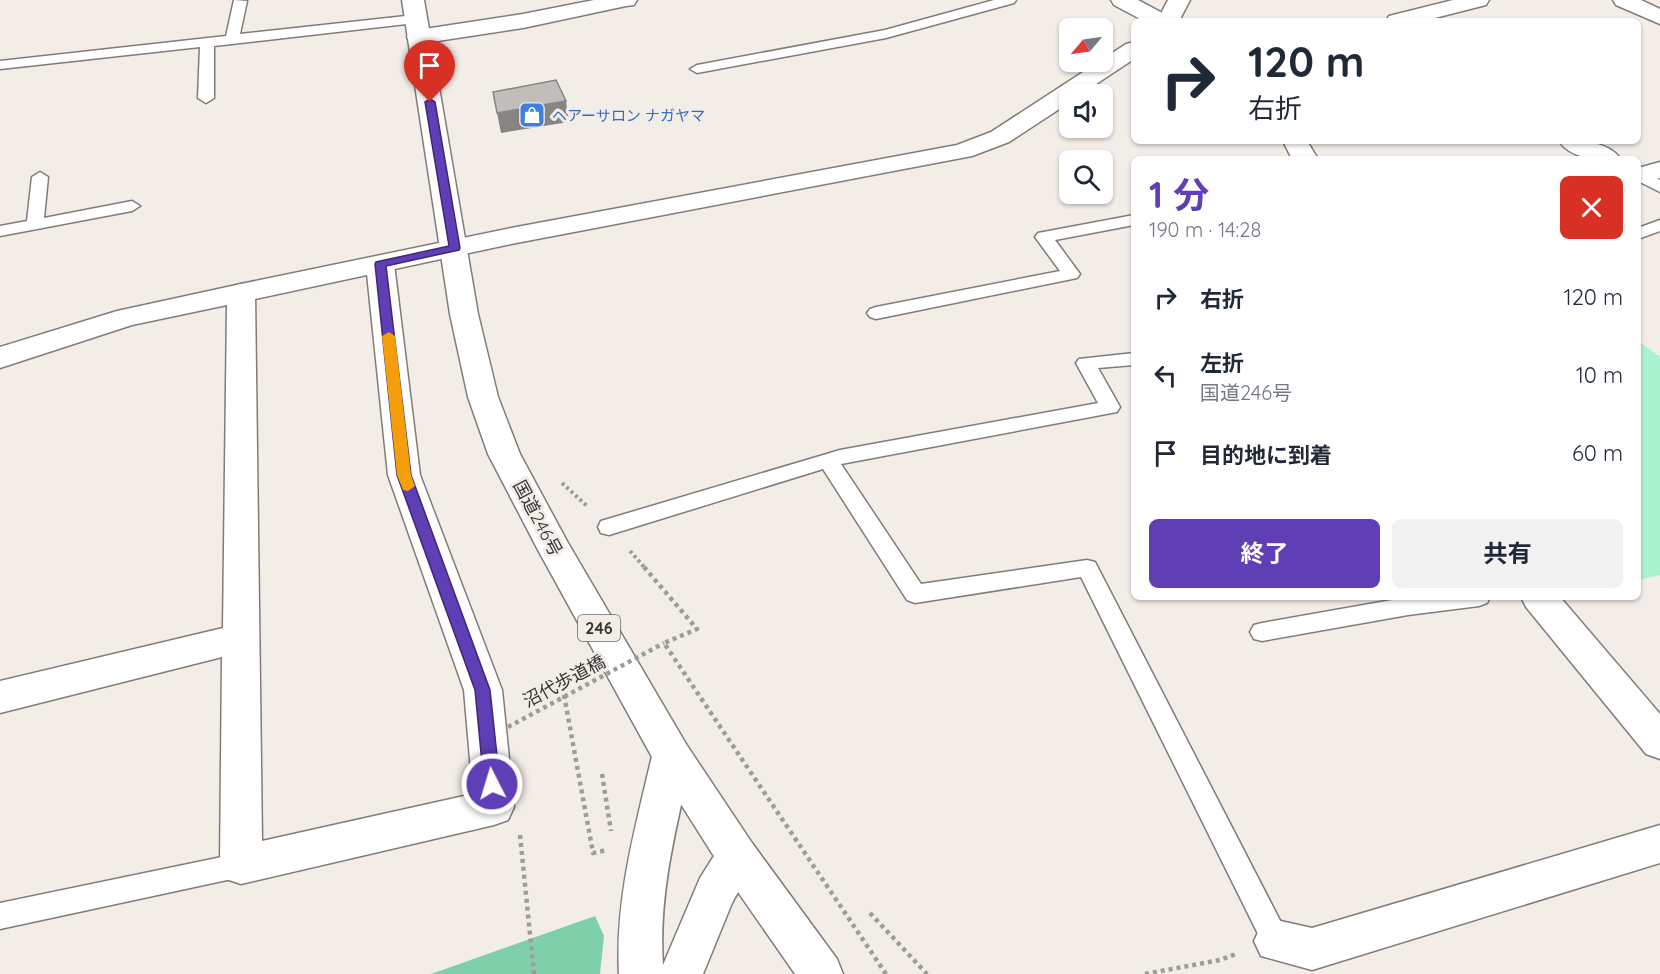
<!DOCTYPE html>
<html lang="ja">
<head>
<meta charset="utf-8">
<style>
  body { margin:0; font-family:Quicksand,"Noto Sans JP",sans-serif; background:#f2f2f3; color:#1f2937; height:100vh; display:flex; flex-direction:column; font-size:22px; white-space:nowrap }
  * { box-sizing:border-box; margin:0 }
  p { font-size:20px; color:#747a83 }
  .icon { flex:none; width:33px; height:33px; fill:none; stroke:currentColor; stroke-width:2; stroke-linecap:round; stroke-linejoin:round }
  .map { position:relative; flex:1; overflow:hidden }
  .panel { position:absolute; left:1131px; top:156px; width:510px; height:444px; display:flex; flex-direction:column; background:#fff; border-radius:9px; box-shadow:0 2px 4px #0004 }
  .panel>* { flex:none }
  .banner { position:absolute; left:1131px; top:18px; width:510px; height:126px; border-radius:9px; box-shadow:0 2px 4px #0004; background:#fff; color:#1f2937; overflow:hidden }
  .needle { width:39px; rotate:241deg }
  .controls { position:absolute; left:1059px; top:18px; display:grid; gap:12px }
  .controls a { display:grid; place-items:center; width:54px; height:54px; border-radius:9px; background:#fff; box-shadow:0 2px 4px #0004; font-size:30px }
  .pin { position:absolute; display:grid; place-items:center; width:51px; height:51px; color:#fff; margin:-62px -26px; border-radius:50% 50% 50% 0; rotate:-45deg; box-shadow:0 0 6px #0007 }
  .pin .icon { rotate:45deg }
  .me { position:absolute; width:66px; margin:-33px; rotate:355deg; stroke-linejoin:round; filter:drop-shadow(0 0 4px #0008) }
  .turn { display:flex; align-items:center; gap:21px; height:126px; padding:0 18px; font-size:27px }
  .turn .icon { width:78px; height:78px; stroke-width:2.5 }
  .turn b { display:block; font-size:42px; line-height:51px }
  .round { display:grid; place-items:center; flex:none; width:63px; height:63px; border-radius:9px; background:#f2f2f3 }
  .summary { display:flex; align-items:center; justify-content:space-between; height:102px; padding:0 18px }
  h1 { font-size:36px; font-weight:700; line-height:45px; color:#5f3eb6 }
  .button { display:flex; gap:12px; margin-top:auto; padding:12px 18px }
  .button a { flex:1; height:69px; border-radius:9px; background:#5f3eb6; color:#fff; font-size:24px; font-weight:700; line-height:69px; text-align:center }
  .button a+a { background:#f2f2f3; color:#1f2937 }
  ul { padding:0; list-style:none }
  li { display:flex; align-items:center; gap:18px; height:78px; padding:0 18px }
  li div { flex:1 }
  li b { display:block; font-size:22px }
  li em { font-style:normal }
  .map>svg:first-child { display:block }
  .green { fill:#a9f3d0 }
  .forest { fill:#80cfab }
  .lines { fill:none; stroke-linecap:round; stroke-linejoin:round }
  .service-casing { stroke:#827c78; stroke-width:3 }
  .minor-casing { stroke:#827c78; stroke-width:3 }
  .tertiary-casing { stroke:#827c78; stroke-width:3 }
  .trunk-casing { stroke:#827c78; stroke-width:3 }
  .path-far1 { stroke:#9f9b97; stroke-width:4; stroke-dasharray:3 3; stroke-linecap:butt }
  .path { stroke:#9f9b97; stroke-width:4.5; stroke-dasharray:4 4; stroke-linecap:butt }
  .service { fill:#fff; fill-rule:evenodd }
  .minor { fill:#fff; fill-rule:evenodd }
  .tertiary { fill:#fff; fill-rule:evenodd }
  .trunk { fill:#fff; fill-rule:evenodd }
  .path-bridge { stroke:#9f9b97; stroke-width:4.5; stroke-dasharray:4 4; stroke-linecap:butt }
  .shaded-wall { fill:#888482 }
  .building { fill:#c3bdb9; stroke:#888482; stroke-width:1.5 }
  .route { fill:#5f3eb6; stroke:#3e2876; stroke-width:1.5 }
  .slow { fill:#f59e0b }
  .labels { text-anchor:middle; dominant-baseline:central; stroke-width:6; stroke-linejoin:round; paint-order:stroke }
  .far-shop-label { font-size:15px; fill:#366cbe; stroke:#f3ede8; text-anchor:start }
  .shield { fill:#f3ede8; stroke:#6e6b68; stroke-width:1.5 }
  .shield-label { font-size:16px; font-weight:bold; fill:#353331 }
  .street-label { font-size:18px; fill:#353331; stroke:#f3ede8 }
</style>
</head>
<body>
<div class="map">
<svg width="1660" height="974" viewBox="0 0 1660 974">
  <rect width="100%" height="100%" fill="#f3ede8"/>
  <path class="green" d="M1638 341 1660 357V575L1638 580Z"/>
  <path class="forest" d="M595 916 604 936 600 974H431Z"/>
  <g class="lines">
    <g class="service-casing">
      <g id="service">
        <path d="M234 0 247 1 240 34 415 15 422 19 415 23 214 46V98L206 103 198 98 200 47 0 69V61L226 36Z"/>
        <path d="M994 0H1016L1014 3 886 38 697 73 690 69 697 65 885 30Z"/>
        <path d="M1642 171 1660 180V192L1638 181V172Z"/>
        <path d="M40 172 48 177 44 218 132 201 140 206 132 211 0 236V226L27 221 32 177Z"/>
        <path d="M1134 215V225L1055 240 1080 274 1077 278 876 319 870 317 867 313 870 309 876 307 1060 271 1035 237 1038 233Z"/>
        <path d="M1660 220V231L1638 239V228Z"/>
        <path d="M1134 353V365L1098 368 1120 407 1117 412 841 464 921 584 1087 560 1095 562 1286 932 1290 941 1286 950 1276 954 1266 950 1081 577 915 603 907 600 823 469 609 535 601 533 598 527 601 521 840 450 1098 403 1076 363 1079 359Z"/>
        <path d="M1409 597H1490L1487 603 1479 606 1408 615 1262 641 1254 639 1250 632 1254 625 1262 623Z"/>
        <path d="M241 853 250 856 254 865 250 874 241 877 0 929V903Z"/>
      </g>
    </g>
    <g class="minor-casing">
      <g id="minor">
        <path d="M594 0H637L634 5 626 6 523 28 418 44 410 42 407 37 410 32 418 30 523 14Z"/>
        <path d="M1111 0H1138L1168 16 1171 21H1144L1114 5Z"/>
        <path d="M1453 0H1489L1486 5 1423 21H1386L1389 16Z"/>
        <path d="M1613 0H1641L1660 9V24L1616 5Z"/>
        <path d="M1283 141H1307L1318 159H1292Z"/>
        <path d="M1559 141C1579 141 1607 140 1621 159 1600 159 1572 161 1559 141Z"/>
        <path d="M1660 162V178L1638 183V166L1642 167Z"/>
        <path d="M380 256 390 258 394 264 420 475 502 690 514 807 508 820 494 825 241 884 226 879 220 865 222 657 0 713V681L223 628 227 305 132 325 0 368V347L117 311 241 284 251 287 255 293 262 841 473 794 464 690 388 475 366 264 370 258Z"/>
        <path d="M1521 597H1560L1660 714V759L1646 754 1526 607Z"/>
        <path d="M672 739 686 744 692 756C677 825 658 894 663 965L700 878 722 843 737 837 752 843 758 856 732 903 703 974H619C615 899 635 829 652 756L658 744Z"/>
        <path d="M1660 825V863L1312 970 1261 956 1254 941 1261 926 1276 920 1312 928Z"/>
      </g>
    </g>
    <g class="tertiary-casing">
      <g id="tertiary">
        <path d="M1168 0H1190L1179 21H1157Z"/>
        <path d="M1134 42V59L1081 94H1070V102L1009 142 972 156 511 244 241 302 231 299 227 293 231 287 241 284 511 228 957 145 991 132 1126 44Z"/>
      </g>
    </g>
    <g class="trunk-casing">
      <path id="trunk" d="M402 0H424L478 314 498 397 520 454 568 543 686 744 752 843 837 959 843 974H795L722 869 658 768 538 550 488 454 468 397 450 314Z"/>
    </g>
    <g class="path-far1">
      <path d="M562 483 587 506"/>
      <path d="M630 551 645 568"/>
    </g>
    <g class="path">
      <path d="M644 567 697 629 664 643 886 974"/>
      <path d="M564 695 593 853 608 850"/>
      <path d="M602 774 611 831"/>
      <path d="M520 835 534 974"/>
      <path d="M870 913 927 974"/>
      <path d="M1145 974 1220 960 1236 954"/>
    </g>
    <use href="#service" class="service"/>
    <use href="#minor" class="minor"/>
    <use href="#tertiary" class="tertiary"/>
    <use href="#trunk" class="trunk"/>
    <path class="path-bridge" d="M508 727 664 643"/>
  </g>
  <path class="shaded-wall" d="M566 101 569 122 501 133 497 113Z"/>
  <path class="building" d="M556 80 566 101 497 113 493 92Z"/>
  <path class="route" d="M430 99 435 102 460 248 459 250 386 266 411 475 490 690 500 784 498 789 492 791 486 789 484 784 475 690 397 475 375 264 376 262 449 246 425 102Z"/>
  <path class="slow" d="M389 332 395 336 411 475 415 486 408 491 403 490 397 475 382 336Z"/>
  <defs>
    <g id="shop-square" transform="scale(1.35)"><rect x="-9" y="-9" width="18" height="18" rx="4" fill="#3f7fe0" stroke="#f3ede8"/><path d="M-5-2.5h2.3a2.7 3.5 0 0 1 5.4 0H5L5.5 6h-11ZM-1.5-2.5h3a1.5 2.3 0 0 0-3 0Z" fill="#fff"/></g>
  </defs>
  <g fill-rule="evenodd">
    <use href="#shop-square" x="532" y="115"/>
  </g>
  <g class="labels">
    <g class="far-shop-label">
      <text x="552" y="115">ヘアーサロン ナガヤマ</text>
    </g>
    <rect class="shield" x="578" y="615" width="42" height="26" rx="4.5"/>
    <g class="shield-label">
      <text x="599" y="628">246</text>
    </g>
    <g class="street-label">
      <text transform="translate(538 518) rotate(62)">国道246号</text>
      <text transform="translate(564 681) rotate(-28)">沼代歩道橋</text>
    </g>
  </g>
</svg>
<div class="controls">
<a><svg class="needle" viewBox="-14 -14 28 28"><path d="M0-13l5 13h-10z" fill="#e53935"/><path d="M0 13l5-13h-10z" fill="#747a83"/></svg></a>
<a><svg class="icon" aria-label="sound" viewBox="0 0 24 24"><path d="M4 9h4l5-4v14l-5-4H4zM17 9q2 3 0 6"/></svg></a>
<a><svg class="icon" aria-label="search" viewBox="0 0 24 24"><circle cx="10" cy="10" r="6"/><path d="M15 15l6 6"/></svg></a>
</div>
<div class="pin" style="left:430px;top:102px;background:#d93025"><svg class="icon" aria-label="arrive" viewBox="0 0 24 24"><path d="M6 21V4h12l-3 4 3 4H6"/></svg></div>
<svg class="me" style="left:492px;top:784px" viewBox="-20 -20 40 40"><circle r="17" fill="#5f3eb6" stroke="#fff" stroke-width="3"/><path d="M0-11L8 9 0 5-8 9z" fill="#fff"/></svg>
<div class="banner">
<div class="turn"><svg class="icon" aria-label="right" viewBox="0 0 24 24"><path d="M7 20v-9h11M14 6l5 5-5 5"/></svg><div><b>120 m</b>右折</div></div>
</div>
<section class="panel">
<div class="summary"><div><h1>1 分</h1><p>190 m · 14:28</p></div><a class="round" style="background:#d93025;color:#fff"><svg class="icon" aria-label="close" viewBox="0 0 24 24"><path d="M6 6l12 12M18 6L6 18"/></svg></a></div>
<ul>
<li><svg class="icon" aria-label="right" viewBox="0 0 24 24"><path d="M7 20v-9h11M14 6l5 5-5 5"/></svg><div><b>右折</b></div><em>120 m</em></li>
<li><svg class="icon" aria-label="left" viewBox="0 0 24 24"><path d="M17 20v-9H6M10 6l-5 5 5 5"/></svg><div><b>左折</b><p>国道246号</p></div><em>10 m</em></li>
<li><svg class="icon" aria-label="arrive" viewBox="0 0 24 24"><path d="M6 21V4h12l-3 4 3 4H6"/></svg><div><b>目的地に到着</b></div><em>60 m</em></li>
</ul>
<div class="button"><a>終了</a><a>共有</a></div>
</section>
</div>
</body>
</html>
